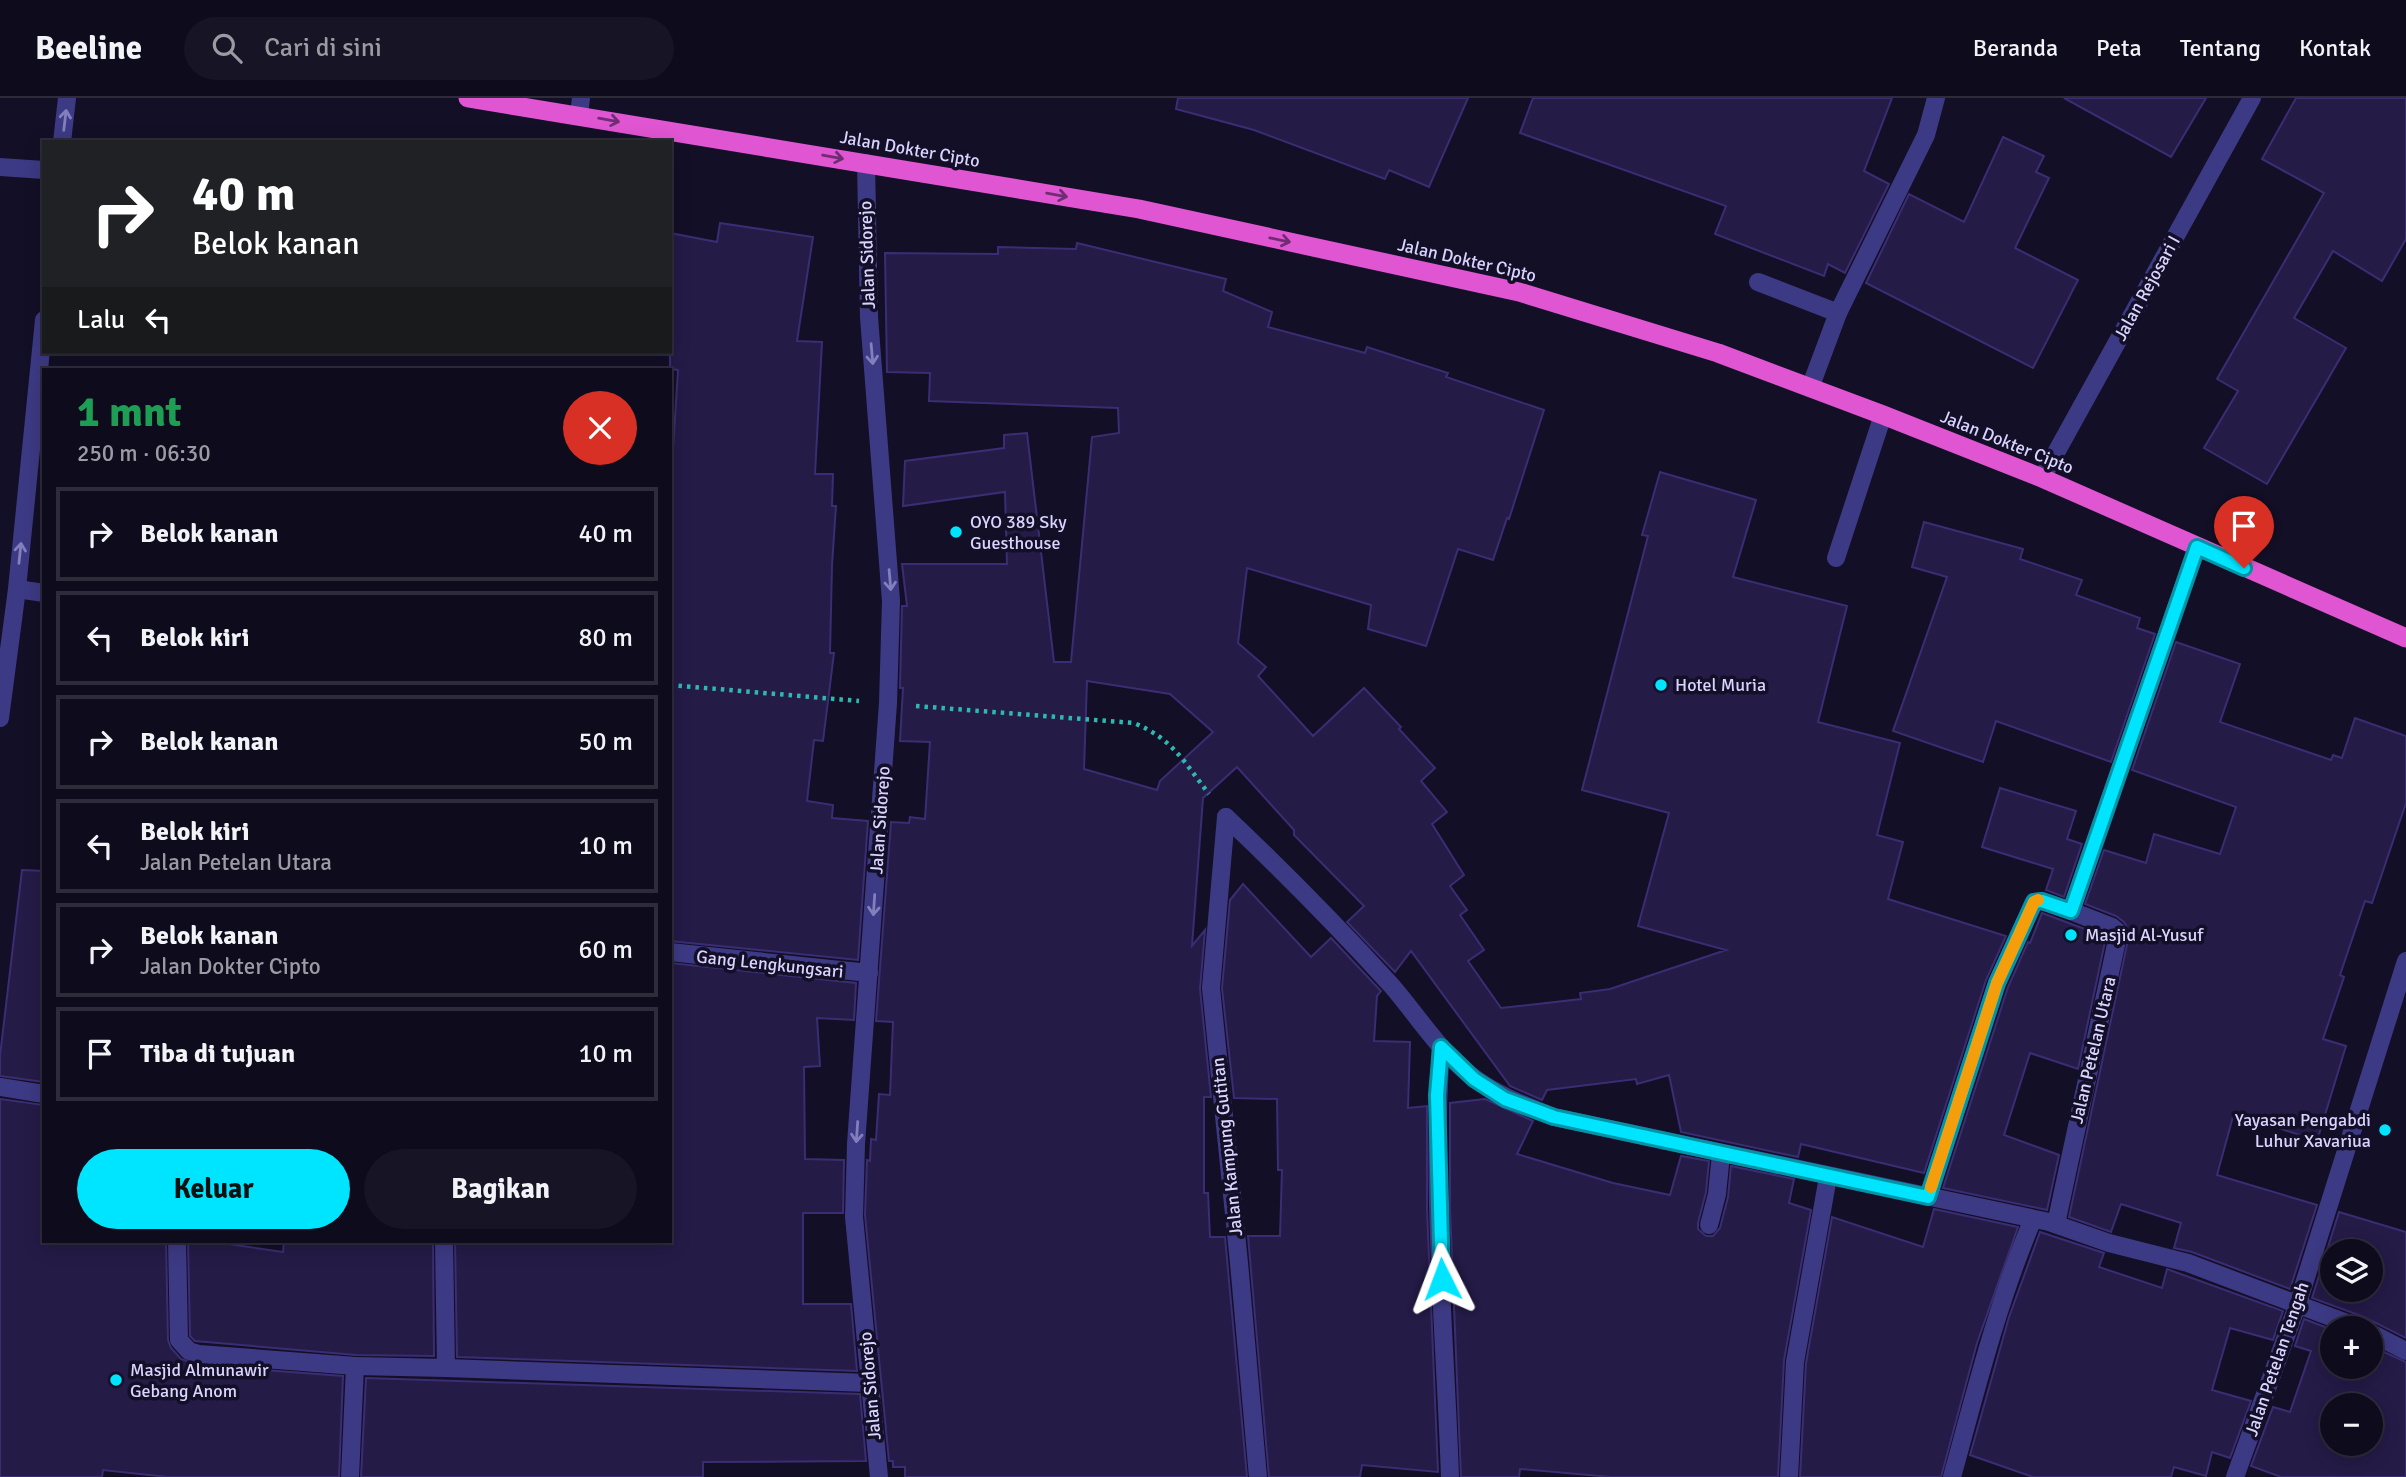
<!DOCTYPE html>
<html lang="id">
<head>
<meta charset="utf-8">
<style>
  body { margin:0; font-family:Signika,sans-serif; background:#171425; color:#f1f3f6; height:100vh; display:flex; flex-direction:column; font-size:26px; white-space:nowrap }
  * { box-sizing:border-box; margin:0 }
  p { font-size:23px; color:#9b9ba3 }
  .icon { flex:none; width:38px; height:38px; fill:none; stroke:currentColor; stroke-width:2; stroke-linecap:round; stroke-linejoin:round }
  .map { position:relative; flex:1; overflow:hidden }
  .sheet { position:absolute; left:42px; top:270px; width:630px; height:875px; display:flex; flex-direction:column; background:#0e0b1c; border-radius:0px; box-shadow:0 4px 18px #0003,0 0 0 2px #2e2b3b }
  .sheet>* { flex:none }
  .top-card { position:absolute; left:42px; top:42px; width:630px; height:214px; border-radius:0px; box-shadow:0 4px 18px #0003,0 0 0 2px #2e2b3b; background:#202124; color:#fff; overflow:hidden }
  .controls { position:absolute; left:2320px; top:1141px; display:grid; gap:14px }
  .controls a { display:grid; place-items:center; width:63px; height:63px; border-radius:50%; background:#0e0b1c; box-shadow:0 4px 18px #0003,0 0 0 2px #2e2b3b; font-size:35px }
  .pin { position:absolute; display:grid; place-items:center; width:60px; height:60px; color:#fff; margin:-72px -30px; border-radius:50% 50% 50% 0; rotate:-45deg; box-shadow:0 0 7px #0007 }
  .pin .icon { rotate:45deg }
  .me { position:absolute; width:77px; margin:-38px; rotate:357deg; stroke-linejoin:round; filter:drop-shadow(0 0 5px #0008) }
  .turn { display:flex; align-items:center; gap:24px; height:147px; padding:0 35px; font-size:32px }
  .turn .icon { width:91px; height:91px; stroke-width:2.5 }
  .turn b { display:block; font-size:49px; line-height:60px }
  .then { display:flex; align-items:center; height:66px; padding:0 35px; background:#0003; gap:14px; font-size:26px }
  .round { display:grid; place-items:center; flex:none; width:74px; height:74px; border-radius:37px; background:#171425 }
  .headline { display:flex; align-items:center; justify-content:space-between; height:119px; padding:0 35px }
  h1 { font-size:42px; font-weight:700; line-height:52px; color:#1e9e55 }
  .button { display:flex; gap:14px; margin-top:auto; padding:14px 35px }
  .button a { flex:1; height:80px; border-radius:42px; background:#00e5ff; color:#111; font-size:28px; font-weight:700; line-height:80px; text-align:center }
  .button a+a { background:#171425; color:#f1f3f6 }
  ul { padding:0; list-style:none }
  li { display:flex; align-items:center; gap:21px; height:94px; margin:0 14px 10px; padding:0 21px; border:4px solid #2e2b3b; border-radius:0px }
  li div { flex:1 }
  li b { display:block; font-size:26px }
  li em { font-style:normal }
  header { display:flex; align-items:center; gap:42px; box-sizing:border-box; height:98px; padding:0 35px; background:#0e0b1c; border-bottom:2px solid #2e2b3b }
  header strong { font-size:33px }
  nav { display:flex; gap:38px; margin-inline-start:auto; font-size:24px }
  .search { width:490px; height:63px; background:#171425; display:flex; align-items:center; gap:18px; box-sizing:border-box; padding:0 24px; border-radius:38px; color:#9b9ba3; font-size:26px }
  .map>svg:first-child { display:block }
  .building { fill:#241b47; stroke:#3b2d73; stroke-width:2; fill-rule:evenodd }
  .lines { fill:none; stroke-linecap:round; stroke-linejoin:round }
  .path { stroke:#2fb8b0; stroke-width:4.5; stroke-dasharray:3.5 5; stroke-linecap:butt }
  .service { stroke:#3d3a85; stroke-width:18 }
  .minor { stroke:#3d3a85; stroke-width:18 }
  .tertiary { stroke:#3d3a85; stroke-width:18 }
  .trunk { stroke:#e055d1; stroke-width:19 }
  .oneway { stroke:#837fbc }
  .oneway2 { stroke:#6f2e73 }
  .route-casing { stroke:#0095a6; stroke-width:18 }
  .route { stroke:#00e5ff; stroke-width:12 }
  .slow { stroke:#f59e0b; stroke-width:12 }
  .poi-dot { fill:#00e5ff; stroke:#130f26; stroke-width:2.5 }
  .labels { text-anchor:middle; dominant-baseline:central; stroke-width:7; stroke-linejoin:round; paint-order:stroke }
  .street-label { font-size:18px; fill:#d9d4ff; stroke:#130f26 }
  .poi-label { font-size:18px; fill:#d9d4ff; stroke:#130f26; text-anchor:start }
</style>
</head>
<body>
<header>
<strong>Beeline</strong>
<div class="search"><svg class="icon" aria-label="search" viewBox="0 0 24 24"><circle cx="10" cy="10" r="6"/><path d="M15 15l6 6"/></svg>Cari di sini</div>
<nav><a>Beranda</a><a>Peta</a><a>Tentang</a><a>Kontak</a></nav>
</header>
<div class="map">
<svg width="2406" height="1379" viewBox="0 0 2406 1379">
  <rect width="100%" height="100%" fill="#130f26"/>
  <g class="building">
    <path d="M1178 0H1468L1429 89 1389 72 1385 81 1254 32 1176 11Z"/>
    <path d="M1533 0H1892L1864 73 1889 86 1845 175 1828 166 1824 178 1715 136 1726 108 1520 35Z"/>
    <path d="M2064 0H2206L2171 59Z"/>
    <path d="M2296 0H2406V141L2382 183 2333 153 2294 220 2346 250 2267 386 2204 350 2238 293 2217 281 2324 95 2262 61Z"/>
    <path d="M2003 39 2044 58 2036 74 2049 80 2015 150 2078 182 2033 270 1866 185 1909 96 1964 124Z"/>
    <path d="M720 125 813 139 797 243 822 244 815 376H833L832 408H836L832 467 830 555H834L823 643 814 642 807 703 833 707 832 720 868 723 858 862 670 843V368H672L678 272 670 271V135L717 144Z"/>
    <path d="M1077 145 1226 181 1223 193 1272 214 1268 229 1365 255 1367 249 1448 275 1446 279 1544 312 1509 421 1507 420 1493 462 1458 451 1426 548 1368 531 1371 507 1247 470 1238 545 1266 569 1258 578 1313 638 1364 590 1401 629 1399 631 1435 670 1421 683 1447 714 1432 726 1464 777 1450 788 1467 812 1460 817 1484 852 1468 863 1501 910 1581 901 1580 895 1610 891 1726 852 1638 828 1669 715 1582 692 1648 438 1642 437 1660 374 1756 402 1733 479 1847 508 1818 624 1900 645 1877 737 1903 744 1888 801 2006 838 1986 882 1924 1075 1801 1046 1798 1059 1681 1034 1669 977 1637 986 1636 981 1547 992 1542 1002 1510 988 1411 853 1395 874 1347 824 1364 808 1294 737V732L1237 669 1203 700 1192 848 1205 832 1200 891 1211 999H1204V1095H1208L1210 1139H1225L1247 1379H905V1369H893V1363H889L865 1117 867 1062 870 1063 871 1041 876 1042 879 996 890 997 893 924 876 923 891 724 909 725 910 719 925 721 930 644 900 643 903 590H900L902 508H907L902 466H1007L1005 394 903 408 905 363 1004 350V337L1027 335 1054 564H1071L1092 339 1119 335 1118 310 929 303 930 275 887 274 885 155 998 156V149L1076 151ZM1087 583 1170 596 1213 634 1160 683 1157 692 1084 671Z"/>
    <path d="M1924 424 2023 451 2020 461 2082 482 2076 497 2140 520 2137 530 2155 536 2111 664 1996 623 1983 664 1893 633 1947 479 1912 469Z"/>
    <path d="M2176 544 2240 566 2220 624 2331 662 2333 657 2342 660 2355 620 2406 638V705L2372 805 2365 803 2340 877 2344 879 2323 941 2346 948 2317 1043 2234 1015 2217 1077 2317 1107 2290 1191 2192 1154 2174 1150 2181 1125 2121 1106 2111 1134 2069 1119 2128 842 2127 829 2124 824 2116 818 2085 806 2104 752 2146 765 2154 736 2220 756 2236 709 2132 672Z"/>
    <path d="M2000 690 2076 713 2067 741 2082 746 2064 799 2046 792 2053 771 1982 749Z"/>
    <path d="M22 772 44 773V984L0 978V958Z"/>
    <path d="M1243 786 1311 859 1331 840 1381 893 1377 898 1374 943 1410 944 1408 1010 1427 1008V1111L1438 1374 1362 1367 1360 1379H1269L1248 1138H1280L1282 1072H1278L1277 1001 1234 1000 1222 890 1230 802Z"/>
    <path d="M2042 815 2106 839 2078 971 2030 955 2004 1037 2059 1057 2047 1112 1943 1090 2008 889 2028 844 2030 845Z"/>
    <path d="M670 865 856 885 854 922 817 920 820 968 804 969 805 1061 844 1062 843 1115H803V1206H851L857 1273 457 1259 455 1143H670Z"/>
    <path d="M0 1001 44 1007V1108L41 1143H166L168 1242 171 1250 181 1261 198 1267 343 1278 339 1379H168L103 1372 102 1379H0Z"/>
    <path d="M1485 1001 1533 1023 1517 1056 1613 1085 1670 1097 1681 1058 1709 1063 1706 1094 1698 1125V1131L1706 1138H1713L1720 1130 1728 1099 1731 1068 1794 1081 1789 1105 1811 1112 1784 1262 1778 1379H1611L1520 1371 1519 1379H1461L1450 1110V1005Z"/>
    <path d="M1934 1111 2018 1129 1977 1245 1941 1379H1800L1806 1265 1832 1119 1923 1149Z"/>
    <path d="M2339 1114 2406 1134V1240L2364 1219 2312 1200ZM2333 1153H2371V1192H2333Z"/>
    <path d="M2040 1134 2104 1155 2099 1169 2162 1190 2167 1171 2283 1213 2273 1242 2230 1230 2212 1292 2251 1303 2230 1360 2212 1354 2206 1378 2174 1369 2171 1379H2033L1970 1357 2009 1219Z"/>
    <path d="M188 1143H208L283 1154 284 1143H433L434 1258 356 1257 195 1243 190 1238Z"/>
    <path d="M2304 1221 2333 1232V1269H2371V1248L2406 1264V1379H2281L2251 1368 2273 1309 2290 1314 2311 1253 2295 1248ZM2333 1307H2371V1346H2333Z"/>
    <path d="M366 1280 860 1296 866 1363 703 1364V1379H361Z"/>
  </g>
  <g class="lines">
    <g class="path">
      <path d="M670 587 859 603"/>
      <path d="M916 608 1134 625C1173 641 1184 664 1209 696"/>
    </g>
    <g class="service">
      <path d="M579 17 581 0"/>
      <path d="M0 69 44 72"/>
      <path d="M1758 184 1838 215"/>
      <path d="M1810 290 1838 215 1926 37 1936 0"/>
      <path d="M1836 460 1883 317"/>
      <path d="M17 491 44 495"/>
    </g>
    <g class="minor">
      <path d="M2042 380 2252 0"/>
      <path d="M1226 719C1283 773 1338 829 1391 887 1419 919 1442 958 1477 982 1501 999 1527 1008 1554 1019L2049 1124 2109 1145 2188 1165 2360 1230"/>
      <path d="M1226 719 1211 890 1239 1165 1258 1379"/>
      <path d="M670 854 869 875"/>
      <path d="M1441 949C1431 1092 1445 1236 1450 1379"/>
      <path d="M0 989 44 996"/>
      <path d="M1928 1099 1997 885 2034 804 2042 803 2071 813"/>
      <path d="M2056 1126 2117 842V833L2112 829 2071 813 2197 449"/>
      <path d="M1709 1127 1717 1096 1721 1056"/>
      <path d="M177 1143 179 1242 189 1253 199 1256 355 1268 350 1379"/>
      <path d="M2371 1235 2406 1253"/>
      <path d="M355 1268 446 1270 444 1143"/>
      <path d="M446 1270 869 1285"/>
      <path d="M1789 1379 1795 1264 1828 1079"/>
      <path d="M1952 1379C1976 1292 1998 1203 2033 1121"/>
      <path d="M2235 1379 2297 1208 2406 863"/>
    </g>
    <g class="tertiary">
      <path d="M62 44 67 0"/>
      <path d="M866 65 869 219 891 503 888 605 856 1046 854 1119 879 1379"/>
      <path d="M0 620 17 491 44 222"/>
    </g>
    <path class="trunk" d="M468 0 1139 111 1519 194 1718 255 1883 317 2042 380 2406 540"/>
  </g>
  <defs><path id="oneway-shaft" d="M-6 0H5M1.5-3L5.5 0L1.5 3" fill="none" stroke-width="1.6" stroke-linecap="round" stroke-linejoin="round" transform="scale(1.75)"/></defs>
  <g class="oneway">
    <use href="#oneway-shaft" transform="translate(65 22) rotate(-83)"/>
    <use href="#oneway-shaft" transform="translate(872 256) rotate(85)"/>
    <use href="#oneway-shaft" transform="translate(20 455) rotate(-84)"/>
    <use href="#oneway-shaft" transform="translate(890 482) rotate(85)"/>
    <use href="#oneway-shaft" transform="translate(874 807) rotate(94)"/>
    <use href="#oneway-shaft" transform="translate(857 1034) rotate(94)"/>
  </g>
  <g class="oneway2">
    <use href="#oneway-shaft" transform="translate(609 22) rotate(10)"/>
    <use href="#oneway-shaft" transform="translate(833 59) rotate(10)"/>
    <use href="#oneway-shaft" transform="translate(1057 97) rotate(10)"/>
    <use href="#oneway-shaft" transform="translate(1280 142) rotate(12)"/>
  </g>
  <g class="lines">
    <g class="route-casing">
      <path id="route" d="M1442 1181 1437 997 1441 949 1474 981 1505 1001 1554 1019 1928 1099 1997 885 2034 804 2042 803 2071 813 2197 449 2244 470"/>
    </g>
    <use href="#route" class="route"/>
    <path class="slow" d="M1931 1089 1997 885 2034 804 2038 802"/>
  </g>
  <g class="poi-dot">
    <circle cx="956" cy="434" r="7"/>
    <circle cx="1661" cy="587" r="7"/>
    <circle cx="2071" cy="837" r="7"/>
    <circle cx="2385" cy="1032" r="7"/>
    <circle cx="116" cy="1282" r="7"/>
  </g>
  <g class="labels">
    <g class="street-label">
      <text transform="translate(910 51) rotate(10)">Jalan Dokter Cipto</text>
      <text transform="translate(867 157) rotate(-92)">Jalan Sidorejo</text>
      <text transform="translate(1467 162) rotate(13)">Jalan Dokter Cipto</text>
      <text transform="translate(2147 190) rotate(-61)">Jalan Rejosari I</text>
      <text transform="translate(2007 344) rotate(22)">Jalan Dokter Cipto</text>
      <text transform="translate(880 722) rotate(-86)">Jalan Sidorejo</text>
      <text transform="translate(770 866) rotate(6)">Gang Lengkungsari</text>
      <text transform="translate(2093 952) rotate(-77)">Jalan Petelan Utara</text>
      <text transform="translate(1227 1049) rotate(-96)">Jalan Kampung Gutitan</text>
      <text transform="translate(2277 1261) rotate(-71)">Jalan Petelan Tengah</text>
      <text transform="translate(870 1288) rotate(-95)">Jalan Sidorejo</text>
    </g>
    <g class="poi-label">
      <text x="970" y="424">OYO 389 Sky<tspan x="970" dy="21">Guesthouse</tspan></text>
      <text x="1675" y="587">Hotel Muria</text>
      <text x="2085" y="837">Masjid Al-Yusuf</text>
      <text x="2371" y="1022" text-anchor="end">Yayasan Pengabdi<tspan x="2371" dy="21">Luhur Xavariua</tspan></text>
      <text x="130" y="1272">Masjid Almunawir<tspan x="130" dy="21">Gebang Anom</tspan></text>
    </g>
  </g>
</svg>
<div class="controls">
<a><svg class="icon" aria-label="layers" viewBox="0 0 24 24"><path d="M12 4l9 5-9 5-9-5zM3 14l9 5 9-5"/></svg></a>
<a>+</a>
<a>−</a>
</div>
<div class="pin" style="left:2244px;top:470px;background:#d93025"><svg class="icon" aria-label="arrive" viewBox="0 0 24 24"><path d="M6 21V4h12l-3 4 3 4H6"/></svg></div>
<svg class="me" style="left:1442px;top:1181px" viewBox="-20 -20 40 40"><path d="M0-17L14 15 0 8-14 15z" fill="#00e5ff" stroke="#fff" stroke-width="4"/></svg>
<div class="top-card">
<div class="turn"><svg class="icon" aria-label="right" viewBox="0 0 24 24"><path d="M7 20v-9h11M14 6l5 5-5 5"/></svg><div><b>40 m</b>Belok kanan</div></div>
<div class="then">Lalu<svg class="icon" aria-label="left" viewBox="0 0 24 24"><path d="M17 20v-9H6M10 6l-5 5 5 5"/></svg></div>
</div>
<section class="sheet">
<div class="headline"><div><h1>1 mnt</h1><p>250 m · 06:30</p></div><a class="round" style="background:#d93025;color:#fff"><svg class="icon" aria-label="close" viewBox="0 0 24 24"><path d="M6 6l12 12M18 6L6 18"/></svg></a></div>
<ul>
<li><svg class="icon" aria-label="right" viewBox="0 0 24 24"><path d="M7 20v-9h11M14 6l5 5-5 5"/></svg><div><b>Belok kanan</b></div><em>40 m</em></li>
<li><svg class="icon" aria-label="left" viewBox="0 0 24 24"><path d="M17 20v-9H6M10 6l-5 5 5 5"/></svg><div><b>Belok kiri</b></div><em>80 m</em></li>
<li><svg class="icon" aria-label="right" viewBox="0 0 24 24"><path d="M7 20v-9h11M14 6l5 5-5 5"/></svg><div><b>Belok kanan</b></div><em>50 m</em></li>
<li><svg class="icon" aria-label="left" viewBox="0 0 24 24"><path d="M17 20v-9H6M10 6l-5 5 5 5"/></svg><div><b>Belok kiri</b><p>Jalan Petelan Utara</p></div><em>10 m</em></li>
<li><svg class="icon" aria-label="right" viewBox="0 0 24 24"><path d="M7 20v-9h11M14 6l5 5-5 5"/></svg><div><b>Belok kanan</b><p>Jalan Dokter Cipto</p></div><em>60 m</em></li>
<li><svg class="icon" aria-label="arrive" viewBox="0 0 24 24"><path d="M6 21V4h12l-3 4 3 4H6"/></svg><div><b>Tiba di tujuan</b></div><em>10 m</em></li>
</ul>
<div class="button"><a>Keluar</a><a>Bagikan</a></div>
</section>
</div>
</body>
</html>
